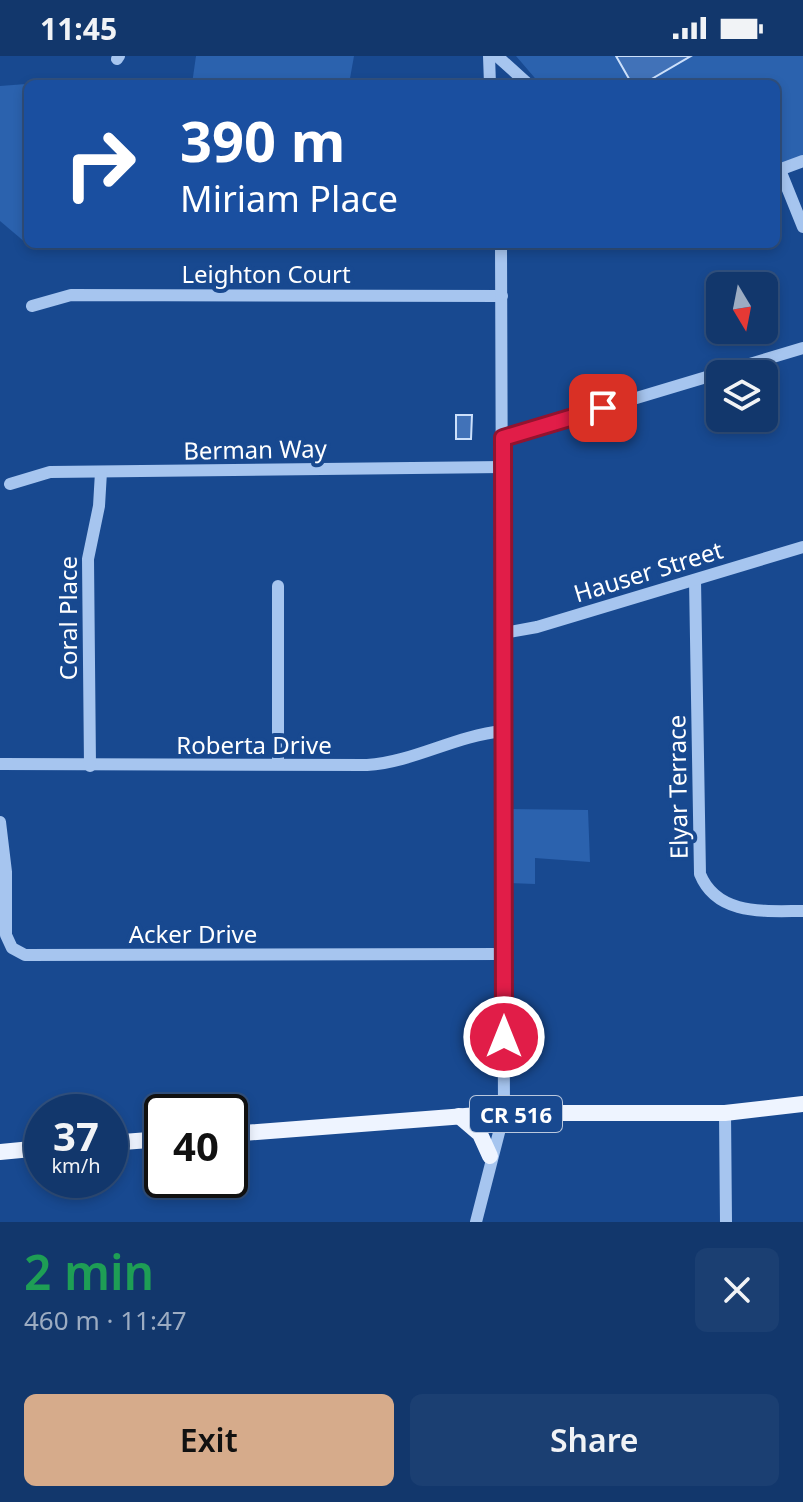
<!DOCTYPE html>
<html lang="en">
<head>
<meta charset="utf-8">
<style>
  body { margin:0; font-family:"Noto Sans",sans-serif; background:#1b3f72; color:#f1f3f6; height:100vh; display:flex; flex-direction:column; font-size:30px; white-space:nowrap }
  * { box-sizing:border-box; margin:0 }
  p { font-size:26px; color:#9cacc2 }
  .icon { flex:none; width:44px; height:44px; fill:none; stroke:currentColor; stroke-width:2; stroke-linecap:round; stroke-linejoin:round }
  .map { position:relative; height:1166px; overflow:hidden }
  .panel { display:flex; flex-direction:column; background:#12376c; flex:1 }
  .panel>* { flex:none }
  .banner { position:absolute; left:24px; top:24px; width:756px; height:168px; border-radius:12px; box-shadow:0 4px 12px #0003,0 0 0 2px #31517f; background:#1a4fa0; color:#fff; overflow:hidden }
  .needle { width:52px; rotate:170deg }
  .fabs { position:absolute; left:706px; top:216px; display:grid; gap:16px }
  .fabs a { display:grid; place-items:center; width:72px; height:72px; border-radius:12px; background:#12376c; box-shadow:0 4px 12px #0003,0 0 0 2px #31517f; font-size:40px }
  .speed { position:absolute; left:24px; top:1038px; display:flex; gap:16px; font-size:40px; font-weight:700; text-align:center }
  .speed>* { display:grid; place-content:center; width:104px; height:104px; border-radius:50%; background:#12376c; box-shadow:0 4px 12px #0003,0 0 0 2px #31517f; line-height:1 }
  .speed small { font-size:20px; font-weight:400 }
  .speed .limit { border:4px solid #111; border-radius:12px; background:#fff; color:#111 }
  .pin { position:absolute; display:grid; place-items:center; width:68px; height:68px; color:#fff; margin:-34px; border-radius:16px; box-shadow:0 4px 12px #0006 }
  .me { position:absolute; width:88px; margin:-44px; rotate:0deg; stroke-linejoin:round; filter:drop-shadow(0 0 6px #0008) }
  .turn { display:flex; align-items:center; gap:28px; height:168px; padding:0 24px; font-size:36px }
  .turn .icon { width:104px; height:104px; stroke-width:2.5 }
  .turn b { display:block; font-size:56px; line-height:68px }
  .round { display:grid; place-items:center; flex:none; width:84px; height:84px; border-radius:12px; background:#1b3f72 }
  .summary { display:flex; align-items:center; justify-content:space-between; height:136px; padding:0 24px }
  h1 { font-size:48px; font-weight:600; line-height:60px; color:#1e9e55 }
  .cta { display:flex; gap:16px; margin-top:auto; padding:16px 24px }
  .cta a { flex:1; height:92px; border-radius:12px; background:#d6ab8b; color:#111; font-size:32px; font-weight:600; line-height:92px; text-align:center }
  .cta a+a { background:#1b3f72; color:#f1f3f6 }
  .status { display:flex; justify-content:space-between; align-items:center; height:56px; padding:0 40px; background:#12376c; direction:ltr }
  .status svg { height:22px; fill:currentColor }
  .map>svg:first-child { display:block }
  .green { fill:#2b62ae }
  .building { fill:#4172b8; stroke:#cce0fb; stroke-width:2 }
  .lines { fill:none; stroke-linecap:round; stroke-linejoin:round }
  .minor { stroke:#a6c5ef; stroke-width:12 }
  .major { stroke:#eef4ff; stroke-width:16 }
  .route-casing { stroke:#92132f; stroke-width:20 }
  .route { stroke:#e11d48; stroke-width:14 }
  .labels { text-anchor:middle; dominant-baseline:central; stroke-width:8; stroke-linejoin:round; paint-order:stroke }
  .shield { fill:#184990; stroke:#bac8de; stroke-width:2 }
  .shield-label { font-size:22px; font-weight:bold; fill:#fff }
  .street-label { font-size:24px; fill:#fff; stroke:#184990 }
</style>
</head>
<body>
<div class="status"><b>11:45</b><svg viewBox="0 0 49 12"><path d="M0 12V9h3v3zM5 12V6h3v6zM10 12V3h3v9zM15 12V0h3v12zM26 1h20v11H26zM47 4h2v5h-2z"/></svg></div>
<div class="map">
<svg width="803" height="1166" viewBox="0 0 803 1166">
  <rect width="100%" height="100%" fill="#184990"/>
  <g class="green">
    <path d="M196 0H354L349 28H192Z"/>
    <path d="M516 0H803V102L776 110V28H540Z"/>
    <path d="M26 28 28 186 26 187 0 165V30Z"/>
    <path d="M508 753 588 754 590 806 535 802V828L509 827 508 803 496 804V770L508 769Z"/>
  </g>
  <g class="building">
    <path d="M616 0H691L643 28H632Z"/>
    <path d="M456 359H472L471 383H456Z"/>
  </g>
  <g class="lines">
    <g class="minor">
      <path d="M489 0 490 28"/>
      <path d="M497 0 528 28"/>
      <path d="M117 3 119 0"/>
      <path d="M780 114 803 171"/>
      <path d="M776 115 803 105"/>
      <path d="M32 250 71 239 502 240"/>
      <path d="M503 382 803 292"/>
      <path d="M10 428 50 416 503 411"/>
      <path d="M695 524 700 818C717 860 765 855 803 855"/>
      <path d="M278 530V708"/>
      <path d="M504 577 537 571 803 491"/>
      <path d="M0 708 367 709C414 706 454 680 503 675"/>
      <path d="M90 710 88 503 99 450 101 416"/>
      <path d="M0 766 6 816V879L12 892 25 899 504 898"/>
      <path d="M725 1057 726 1166"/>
      <path d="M476 1166 504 1057 501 188"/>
    </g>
    <g class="major">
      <path d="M459 1060 480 1078 490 1100"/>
      <path d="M230 1078 504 1057H725L803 1048"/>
      <path d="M110 1087 162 1083"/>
      <path d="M0 1096 42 1092"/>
    </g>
  </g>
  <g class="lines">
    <g class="route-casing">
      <path id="route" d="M504 981 503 382 603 352"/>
    </g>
    <use href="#route" class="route"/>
  </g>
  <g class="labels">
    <rect class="shield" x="470" y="1040" width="92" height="36" rx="6"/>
    <g class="shield-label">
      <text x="516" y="1058">CR 516</text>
    </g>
    <g class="street-label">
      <text x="266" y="217">Leighton Court</text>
      <text transform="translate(255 393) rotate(-1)">Berman Way</text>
      <text transform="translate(648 515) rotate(-17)">Hauser Street</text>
      <text transform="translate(67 562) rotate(-90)">Coral Place</text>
      <text x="254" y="688">Roberta Drive</text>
      <text transform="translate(677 731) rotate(-91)">Elyar Terrace</text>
      <text x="193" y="877">Acker Drive</text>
    </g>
  </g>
</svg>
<div class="fabs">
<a><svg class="needle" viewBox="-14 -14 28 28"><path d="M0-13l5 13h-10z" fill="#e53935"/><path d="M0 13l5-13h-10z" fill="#9cacc2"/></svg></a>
<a><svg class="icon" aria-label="layers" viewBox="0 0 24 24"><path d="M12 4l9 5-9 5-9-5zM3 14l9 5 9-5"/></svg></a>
</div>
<div class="speed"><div>37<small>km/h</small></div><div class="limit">40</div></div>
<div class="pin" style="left:603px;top:352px;background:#d93025"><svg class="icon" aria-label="arrive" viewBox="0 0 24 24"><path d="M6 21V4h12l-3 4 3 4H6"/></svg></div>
<svg class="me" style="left:504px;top:981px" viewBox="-20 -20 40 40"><circle r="17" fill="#e11d48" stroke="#fff" stroke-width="3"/><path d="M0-11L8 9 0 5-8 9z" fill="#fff"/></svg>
<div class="banner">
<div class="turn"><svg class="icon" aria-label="right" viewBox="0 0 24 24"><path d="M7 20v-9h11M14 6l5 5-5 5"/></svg><div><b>390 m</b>Miriam Place</div></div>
</div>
</div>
<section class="panel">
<div class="summary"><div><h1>2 min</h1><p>460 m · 11:47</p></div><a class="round"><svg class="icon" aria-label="close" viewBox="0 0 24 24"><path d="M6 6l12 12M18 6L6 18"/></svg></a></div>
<div class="cta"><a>Exit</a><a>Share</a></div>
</section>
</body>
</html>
